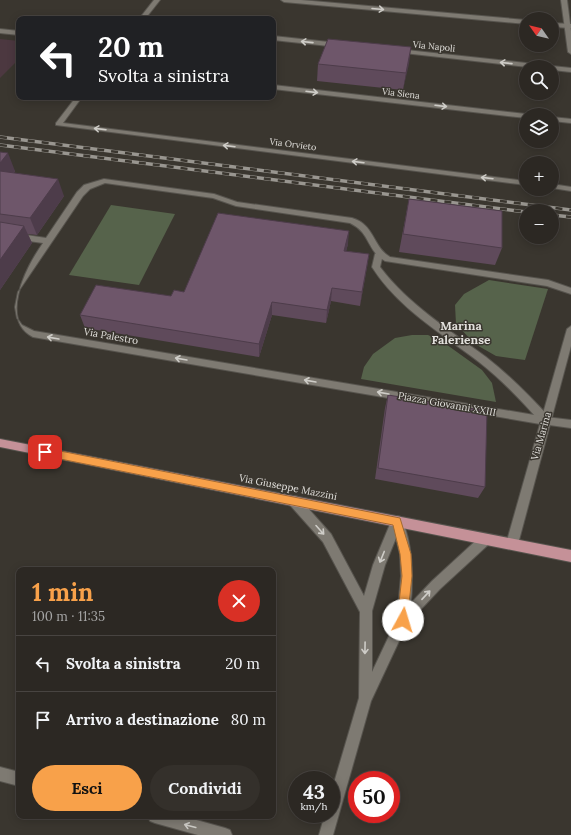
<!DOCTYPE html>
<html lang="it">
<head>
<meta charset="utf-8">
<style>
  body { margin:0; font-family:Lora,serif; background:#34302b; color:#f1f3f6; height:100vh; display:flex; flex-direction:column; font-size:15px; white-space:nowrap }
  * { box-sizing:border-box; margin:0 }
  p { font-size:13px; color:#a6a6a6 }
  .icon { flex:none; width:22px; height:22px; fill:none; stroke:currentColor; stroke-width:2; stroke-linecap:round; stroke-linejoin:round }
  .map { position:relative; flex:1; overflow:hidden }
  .details { position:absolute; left:16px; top:567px; width:260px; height:252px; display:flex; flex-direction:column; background:#2c2823; border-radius:8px; box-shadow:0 2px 10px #0003,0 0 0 1px #484441 }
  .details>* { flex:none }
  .top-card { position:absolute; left:16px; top:16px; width:260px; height:84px; border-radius:8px; box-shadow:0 2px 10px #0003,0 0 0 1px #484441; background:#202124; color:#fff; overflow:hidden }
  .needle { width:26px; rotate:304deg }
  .fabs { position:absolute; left:519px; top:12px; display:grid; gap:8px }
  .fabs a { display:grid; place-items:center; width:40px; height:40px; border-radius:50%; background:#2c2823; box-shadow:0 2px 10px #0003,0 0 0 1px #484441; font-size:20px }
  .speed { position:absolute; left:288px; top:771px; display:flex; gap:8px; font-size:20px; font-weight:700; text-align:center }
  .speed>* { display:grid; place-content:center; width:52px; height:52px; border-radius:50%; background:#2c2823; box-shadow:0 2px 10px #0003,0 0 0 1px #484441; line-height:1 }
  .speed small { font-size:10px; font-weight:400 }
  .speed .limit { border:6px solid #d22; background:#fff; color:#111 }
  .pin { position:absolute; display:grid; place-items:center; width:34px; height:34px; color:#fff; margin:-17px; border-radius:8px; box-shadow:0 2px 6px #0006 }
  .me { position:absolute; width:44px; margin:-22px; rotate:6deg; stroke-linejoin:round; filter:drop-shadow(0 0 3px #0008) }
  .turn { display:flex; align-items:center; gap:14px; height:84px; padding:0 16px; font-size:18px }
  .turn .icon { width:52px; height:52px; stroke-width:2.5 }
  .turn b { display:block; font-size:28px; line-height:34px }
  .round { display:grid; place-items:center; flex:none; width:42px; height:42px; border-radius:21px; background:#34302b }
  .summary { display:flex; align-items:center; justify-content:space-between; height:68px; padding:0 16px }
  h1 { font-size:24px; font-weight:700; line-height:30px; color:#f8a14a }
  .primary-button { display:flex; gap:8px; margin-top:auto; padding:8px 16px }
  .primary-button a { flex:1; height:46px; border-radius:24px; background:#f8a14a; color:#111; font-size:16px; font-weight:700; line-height:46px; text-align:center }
  .primary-button a+a { background:#34302b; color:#f1f3f6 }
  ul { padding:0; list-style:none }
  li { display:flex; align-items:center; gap:12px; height:56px; padding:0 16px; border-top:1px solid #484441 }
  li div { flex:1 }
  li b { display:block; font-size:15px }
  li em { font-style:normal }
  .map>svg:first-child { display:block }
  .education { fill:#4c3840 }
  .green { fill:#56634b }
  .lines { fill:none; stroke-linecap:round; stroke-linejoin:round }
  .service-casing { stroke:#57544e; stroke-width:2 }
  .pedestrian-casing { stroke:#57544e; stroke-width:2 }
  .minor-casing { stroke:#57544e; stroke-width:2 }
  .tertiary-casing { stroke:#57544e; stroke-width:2 }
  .secondary-casing { stroke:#57544e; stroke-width:2 }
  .primary-casing { stroke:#57544e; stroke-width:2 }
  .service { fill:#7e7a72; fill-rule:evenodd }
  .pedestrian { fill:#7e7a72; fill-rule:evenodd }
  .minor { fill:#7e7a72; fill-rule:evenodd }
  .tertiary { fill:#7e7a72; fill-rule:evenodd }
  .secondary { fill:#7e7a72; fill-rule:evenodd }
  .primary { fill:#c59198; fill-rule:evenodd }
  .rail-casing { stroke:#999690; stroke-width:3.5 }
  .rail { stroke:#3a362f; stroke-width:2.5; stroke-dasharray:7; stroke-linecap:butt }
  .wall { fill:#5f4a5b }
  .shaded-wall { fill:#4d3c4a }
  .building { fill:#6e566a; stroke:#4d3c4a }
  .oneway { stroke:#ceccc7 }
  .route { fill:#f8a14a; stroke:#a16930 }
  .labels { text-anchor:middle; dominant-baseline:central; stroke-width:3; stroke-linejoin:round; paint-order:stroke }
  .far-street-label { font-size:9px; fill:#e2e0dc; stroke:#3a362f }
  .street-label { font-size:10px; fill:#e2e0dc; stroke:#3a362f }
  .quarter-label { font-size:12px; font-weight:bold; fill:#e2e0dc; stroke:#3a362f }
</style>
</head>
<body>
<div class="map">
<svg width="571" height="835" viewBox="0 0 571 835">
  <rect width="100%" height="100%" fill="#3a362f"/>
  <path class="education" d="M0 39 19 41V59L0 78Z"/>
  <g class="green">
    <path d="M111 205 175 214 139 285 69 275Z"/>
    <path d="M489 280 548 289 525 360 496 356 475 344 456 324 455 305 464 294Z"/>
    <path d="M412 335H428L443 342 482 370 492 383 496 402 361 379 364 367 373 354 395 338Z"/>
  </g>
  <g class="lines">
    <g class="service-casing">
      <path id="service" d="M546 417 571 420V428L542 424 541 421 542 418Z"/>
    </g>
    <g class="pedestrian-casing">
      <path id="pedestrian" d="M379 251 383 254 380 267C409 305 448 329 486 357 509 375 530 396 550 418L551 421 550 424 546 425 542 424C523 402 502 380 479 362 441 333 398 308 372 267L375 254Z"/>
    </g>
    <g class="minor-casing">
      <g id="minor">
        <path d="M154 0H160L145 19H139Z"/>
        <path d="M281 0H301L526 20V24L284 2Z"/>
        <path d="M552 23 571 24V28L552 27Z"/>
        <path d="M273 36 338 43 341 45 338 47 273 40Z"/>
        <path d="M397 49 544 65 547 67H527L395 52 394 51Z"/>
        <path d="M552 66 571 68V72L552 70V67H550Z"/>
        <path d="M76 97H82L63 123 526 181V185L56 125V123Z"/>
        <path d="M104 179 214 194 237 202 352 218C375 225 372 246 390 257L548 280 571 288V294L547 286 385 261C366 250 371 233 350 223L236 206 213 198 105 183 90 189 83 196 18 292 15 307 17 318 22 325 34 331 546 417 550 418 551 421 550 424 546 425 33 337C0 320 24 270 43 243L0 237V231L46 238 77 192 84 185Z"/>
        <path d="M552 184 571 187V191L552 188Z"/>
        <path d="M0 767 19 772V786L0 781Z"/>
        <path d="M148 816H182L225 828 230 830 232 835H198L155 823 150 821Z"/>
      </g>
    </g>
    <g class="tertiary-casing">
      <g id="tertiary">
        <path d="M561 0H567L571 31V54L568 52Z"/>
        <path d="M0 29 19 31V35L0 33Z"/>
        <path d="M273 85 526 114 529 115H526V118L273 89Z"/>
        <path d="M552 117 571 119V123L552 121Z"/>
        <path d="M571 326V346L518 544 516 548 512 549 508 548 506 544 567 329Z"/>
      </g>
    </g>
    <g class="secondary-casing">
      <path id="secondary" d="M294 496 298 497 331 534 364 596 373 565 393 517 397 516 401 517C413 545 413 574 411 603L432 581 482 535 486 534 490 535 492 539 490 543 440 589 407 624 371 701 333 835H319L325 814H331V793L359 698 360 612 323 542 290 505 289 501 290 497ZM396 538 400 554 401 576 397 619 372 672V611L385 565Z"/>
    </g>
    <g class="primary-casing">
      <path id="primary" d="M0 439 571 550V562L0 447Z"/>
    </g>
    <use href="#service" class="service"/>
    <use href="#pedestrian" class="pedestrian"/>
    <use href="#minor" class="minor"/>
    <use href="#tertiary" class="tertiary"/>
    <use href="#secondary" class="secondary"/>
    <use href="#primary" class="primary"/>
    <g class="rail-casing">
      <g id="rail">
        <path d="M0 137 571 210"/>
        <path d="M0 145 526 212"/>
        <path d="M552 215 571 217"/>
      </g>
    </g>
    <use href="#rail" class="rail"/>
  </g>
  <g class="wall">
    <path d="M411 47 403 90 317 81 318 64Z"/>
    <path d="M0 152 15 171 14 173 64 196 37 235 28 234 32 243 0 290Z"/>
    <path d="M409 199 502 248 495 265 399 252Z"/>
    <path d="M348 244 346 251 369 254 360 306 331 301 326 323 272 315 259 357 85 328 80 315 171 296 184 292Z"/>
    <path d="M388 395 485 487 478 498 375 479 385 408Z"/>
  </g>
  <g class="shaded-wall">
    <path d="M411 47 409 64 403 90 406 73Z"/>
    <path d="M8 153 15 171 2 187 0 184V163Z"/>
    <path d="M58 179 64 196 37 235 30 218Z"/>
    <path d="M24 226 32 243 0 290V260Z"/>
    <path d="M349 231 348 244 343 264 344 251Z"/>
    <path d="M369 254 367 268 360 306 362 292Z"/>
    <path d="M332 288 331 301 326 323 327 310Z"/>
    <path d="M272 302V315L259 357V344Z"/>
  </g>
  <g class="building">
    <path d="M328 39 411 47 406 73 318 64Z"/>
    <path d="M0 152 8 153 0 163Z"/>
    <path d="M0 171 58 179 30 218 0 214Z"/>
    <path d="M409 199 502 211V248L403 234Z"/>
    <path d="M218 213 349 231 344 251 369 254 362 292 332 288 327 310 272 302 259 344 80 315 96 285 171 296 174 290 184 292Z"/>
    <path d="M0 222 24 226 0 260Z"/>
    <path d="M388 395 487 411 485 487 378 468Z"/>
  </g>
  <defs><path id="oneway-shaft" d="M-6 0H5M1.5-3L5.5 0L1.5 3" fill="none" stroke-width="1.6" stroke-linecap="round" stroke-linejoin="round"/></defs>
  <g class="oneway">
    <use href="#oneway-shaft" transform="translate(378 9) rotate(5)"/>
    <use href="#oneway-shaft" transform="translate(307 42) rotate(-174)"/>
    <use href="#oneway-shaft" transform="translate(506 63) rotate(-174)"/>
    <use href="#oneway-shaft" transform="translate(312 92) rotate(7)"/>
    <use href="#oneway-shaft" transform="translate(441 106) rotate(7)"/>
    <use href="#oneway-shaft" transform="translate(100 129) rotate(-173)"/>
    <use href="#oneway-shaft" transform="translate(229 146) rotate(-173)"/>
    <use href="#oneway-shaft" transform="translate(358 162) rotate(-173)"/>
    <use href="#oneway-shaft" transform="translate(487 178) rotate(-173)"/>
    <use href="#oneway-shaft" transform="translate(53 338) rotate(-170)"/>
    <use href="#oneway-shaft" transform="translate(181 359) rotate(-170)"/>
    <use href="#oneway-shaft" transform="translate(310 381) rotate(-170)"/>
    <use href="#oneway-shaft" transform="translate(383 393) rotate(-170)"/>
    <use href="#oneway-shaft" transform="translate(320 530) rotate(48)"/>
    <use href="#oneway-shaft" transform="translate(382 557) rotate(112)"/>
    <use href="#oneway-shaft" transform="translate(426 595) rotate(-47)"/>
    <use href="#oneway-shaft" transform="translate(365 648) rotate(91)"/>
    <use href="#oneway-shaft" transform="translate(190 826) rotate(-165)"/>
  </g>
  <path class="route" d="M45 448 400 518 411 554 412 576 407 623 403 625 399 623 397 620 402 576 400 554 393 525 45 456 42 455 41 452 42 449Z"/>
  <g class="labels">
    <g class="far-street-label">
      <text transform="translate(434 46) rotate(6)">Via Napoli</text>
      <text transform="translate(401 93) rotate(7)">Via Siena</text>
      <text transform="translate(293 144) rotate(7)">Via Orvieto</text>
    </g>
    <g class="street-label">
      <text transform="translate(111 336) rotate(10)">Via Palestro</text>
      <text transform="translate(447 404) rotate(10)">Piazza Giovanni XXIII</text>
      <text transform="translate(541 436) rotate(-74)">Via Marina</text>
      <text transform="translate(288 487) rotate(11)">Via Giuseppe Mazzini</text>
    </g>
    <g class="quarter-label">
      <text x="461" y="325">Marina<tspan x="461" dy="14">Faleriense</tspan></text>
    </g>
  </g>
</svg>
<div class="fabs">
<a><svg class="needle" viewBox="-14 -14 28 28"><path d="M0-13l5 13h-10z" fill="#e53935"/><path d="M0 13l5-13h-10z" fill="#a6a6a6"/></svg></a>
<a><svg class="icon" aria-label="search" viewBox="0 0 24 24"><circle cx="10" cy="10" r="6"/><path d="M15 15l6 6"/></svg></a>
<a><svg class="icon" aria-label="layers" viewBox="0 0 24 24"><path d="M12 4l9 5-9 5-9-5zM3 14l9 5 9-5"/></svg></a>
<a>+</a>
<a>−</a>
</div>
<div class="speed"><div>43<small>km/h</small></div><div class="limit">50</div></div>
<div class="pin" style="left:45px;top:452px;background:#d93025"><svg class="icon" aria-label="arrive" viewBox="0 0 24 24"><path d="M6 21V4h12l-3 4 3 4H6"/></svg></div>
<svg class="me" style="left:403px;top:620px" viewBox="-20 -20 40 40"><circle r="19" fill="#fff"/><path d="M0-13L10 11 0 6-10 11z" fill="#f8a14a"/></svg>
<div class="top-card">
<div class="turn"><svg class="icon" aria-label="left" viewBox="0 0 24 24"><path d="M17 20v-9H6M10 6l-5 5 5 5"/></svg><div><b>20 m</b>Svolta a sinistra</div></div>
</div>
<section class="details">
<div class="summary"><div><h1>1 min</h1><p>100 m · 11:35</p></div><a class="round" style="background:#d93025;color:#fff"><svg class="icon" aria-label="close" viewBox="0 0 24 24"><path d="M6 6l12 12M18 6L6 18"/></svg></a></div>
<ul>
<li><svg class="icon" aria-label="left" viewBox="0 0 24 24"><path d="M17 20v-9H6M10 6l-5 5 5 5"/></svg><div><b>Svolta a sinistra</b></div><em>20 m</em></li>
<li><svg class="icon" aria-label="arrive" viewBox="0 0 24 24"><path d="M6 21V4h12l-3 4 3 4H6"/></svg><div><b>Arrivo a destinazione</b></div><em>80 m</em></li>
</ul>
<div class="primary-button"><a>Esci</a><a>Condividi</a></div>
</section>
</div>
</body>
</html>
